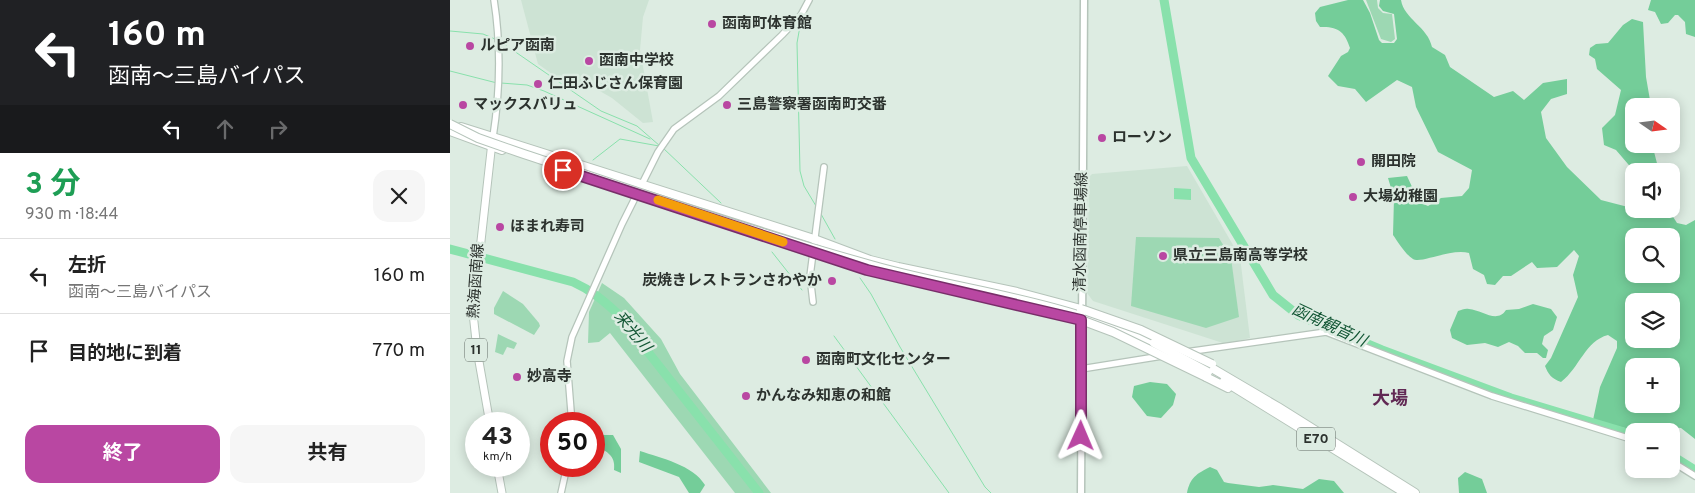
<!DOCTYPE html>
<html lang="ja">
<head>
<meta charset="utf-8">
<style>
  body { margin:0; font-family:Overpass,"Noto Sans JP",sans-serif; background:#f6f6f6; color:#222; height:100vh; display:flex; flex-direction:column; font-size:19px; white-space:nowrap }
  * { box-sizing:border-box; margin:0 }
  p { font-size:16px; color:#767676 }
  .icon { flex:none; width:28px; height:28px; fill:none; stroke:currentColor; stroke-width:2; stroke-linecap:round; stroke-linejoin:round }
  .map { position:relative; flex:1; overflow:hidden }
  .side { display:flex; flex-direction:column; background:#fff; width:450px }
  .side>* { flex:none }
  .hud { background:#202124; color:#fff; overflow:hidden }
  .needle { width:32px; rotate:104deg }
  .fabs { position:absolute; left:1175px; top:98px; display:grid; gap:10px }
  .fabs a { display:grid; place-items:center; width:55px; height:55px; border-radius:10px; background:#fff; box-shadow:0 2px 12px #0003; font-size:25px }
  .speed { position:absolute; left:15px; top:412px; display:flex; gap:10px; font-size:25px; font-weight:700; text-align:center }
  .speed>* { display:grid; place-content:center; width:65px; height:65px; border-radius:50%; background:#fff; box-shadow:0 2px 12px #0003; line-height:1 }
  .speed small { font-size:12px; font-weight:400 }
  .speed .limit { border:8px solid #d22; background:#fff; color:#111 }
  .pin { position:absolute; display:grid; place-items:center; width:42px; height:42px; color:#fff; margin:-21px; border:2px solid #fff; border-radius:50%; box-shadow:0 1px 5px #0007 }
  .me { position:absolute; width:55px; margin:-28px; rotate:1deg; stroke-linejoin:round; filter:drop-shadow(0 0 4px #0008) }
  .turn { display:flex; align-items:center; gap:18px; height:105px; padding:0 25px; font-size:22px }
  .turn .icon { width:65px; height:65px; stroke-width:2.5 }
  .turn b { display:block; font-size:35px; line-height:42px }
  .lanes { display:flex; align-items:center; height:48px; padding:0 25px; background:#0003; justify-content:center; gap:25px; direction:ltr }
  .lanes .off { opacity:.35 }
  .round { display:grid; place-items:center; flex:none; width:52px; height:52px; border-radius:15px; background:#f6f6f6 }
  .head { display:flex; align-items:center; justify-content:space-between; height:85px; padding:0 25px }
  h1 { font-size:30px; font-weight:700; line-height:38px; color:#1e9e55 }
  .action { display:flex; gap:10px; margin-top:auto; padding:10px 25px }
  .action a { flex:1; height:58px; border-radius:15px; background:#b947a2; color:#fff; font-size:20px; font-weight:700; line-height:58px; text-align:center }
  .action a+a { background:#f6f6f6; color:#222 }
  ul { padding:0; list-style:none }
  li { display:flex; align-items:center; gap:15px; height:75px; padding:0 25px; border-top:1px solid #e0e0e0 }
  li div { flex:1 }
  li b { display:block; font-size:19px }
  li em { font-style:normal }
  main { display:flex; flex:1; min-height:0 }
  .map>svg:first-child { display:block }
  .built { fill:#cde3d4 }
  .green { fill:#9dd8b3 }
  .forest { fill:#74cd99; fill-rule:evenodd }
  .water { fill:#89e1ac }
  .lines { fill:none; stroke-linecap:round; stroke-linejoin:round }
  .stream { stroke:#89e1ac; stroke-width:1 }
  .river { stroke:#89e1ac; stroke-width:9 }
  .tertiary-casing { stroke:#b5c4ba; stroke-width:8 }
  .secondary-casing { stroke:#b5c4ba; stroke-width:9 }
  .primary-casing { stroke:#b5c4ba; stroke-width:9 }
  .trunk-casing { stroke:#b5c4ba; stroke-width:10 }
  .motorway-casing { stroke:#b5c4ba; stroke-width:10 }
  .tertiary { stroke:#fff; stroke-width:5.5 }
  .secondary { stroke:#fff; stroke-width:6 }
  .primary { stroke:#fff; stroke-width:7 }
  .trunk { stroke:#fff; stroke-width:8 }
  .motorway { stroke:#fff; stroke-width:8 }
  .motorway-bridge-casing { stroke:#b5c4ba; stroke-width:10; stroke-linecap:butt }
  .motorway-bridge { stroke:#fff; stroke-width:8 }
  .route-casing { stroke:#782e69; stroke-width:12 }
  .route { stroke:#b947a2; stroke-width:9 }
  .slow { stroke:#f59e0b; stroke-width:9 }
  .poi-dot { fill:#b947a2; stroke:#ddece2; stroke-width:2 }
  .labels { text-anchor:middle; dominant-baseline:central; stroke-width:5; stroke-linejoin:round; paint-order:stroke }
  .shield { fill:#ddece2; stroke:#616a64; stroke-width:1 }
  .shield-label { font-size:14px; font-weight:bold; fill:#2c322e }
  .poi-label { font-size:15px; font-weight:bold; fill:#2c322e; stroke:#ddece2; text-anchor:start }
  .street-label { font-size:15px; fill:#2c322e; stroke:#ddece2 }
  .water-label { font-size:16px; font-style:italic; fill:#125634; stroke:#ddece2 }
  .quarter-label { font-size:18px; font-weight:bold; fill:#612954; stroke:#ddece2 }
</style>
</head>
<body>
<main>
<section class="side">
<div class="hud">
<div class="turn"><svg class="icon" aria-label="left" viewBox="0 0 24 24"><path d="M17 20v-9H6M10 6l-5 5 5 5"/></svg><div><b>160 m</b>函南～三島バイパス</div></div>
<div class="lanes"><svg class="icon" aria-label="left" viewBox="0 0 24 24"><path d="M17 20v-9H6M10 6l-5 5 5 5"/></svg><svg class="icon off" aria-label="ahead" viewBox="0 0 24 24"><path d="M12 20V5M6 11l6-6 6 6"/></svg><svg class="icon off" aria-label="right" viewBox="0 0 24 24"><path d="M7 20v-9h11M14 6l5 5-5 5"/></svg></div>
</div>
<div class="head"><div><h1>3 分</h1><p>930 m · 18:44</p></div><a class="round"><svg class="icon" aria-label="close" viewBox="0 0 24 24"><path d="M6 6l12 12M18 6L6 18"/></svg></a></div>
<ul>
<li><svg class="icon" aria-label="left" viewBox="0 0 24 24"><path d="M17 20v-9H6M10 6l-5 5 5 5"/></svg><div><b>左折</b><p>函南～三島バイパス</p></div><em>160 m</em></li>
<li><svg class="icon" aria-label="arrive" viewBox="0 0 24 24"><path d="M6 21V4h12l-3 4 3 4H6"/></svg><div><b>目的地に到着</b></div><em>770 m</em></li>
</ul>
<div class="action"><a>終了</a><a>共有</a></div>
</section>
<div class="map">
<svg width="1245" height="493" viewBox="0 0 1245 493">
  <rect width="100%" height="100%" fill="#ddece2"/>
  <g class="built">
    <path d="M71 0H199L193 17 190 50 203 122 193 123 162 98 134 82 122 88 88 64Z"/>
    <path d="M737 166 790 257 800 338 776 344 643 301 637 293 639 177 642 174Z"/>
  </g>
  <g class="green">
    <path d="M916 0H927L928 8 933 13 942 14 945 39 941 42 931 39Z"/>
    <path d="M686 237 769 238 781 258 789 317 756 328 681 306Z"/>
    <path d="M152 283 174 298 211 339 230 374 321 493H285L160 333 149 342 138 343 139 312Z"/>
    <path d="M53 291 73 304 89 323 90 326 84 335 44 314V308Z"/>
    <path d="M48 334 67 343 64 349 57 347 53 355 45 352Z"/>
  </g>
  <g class="forest">
    <path d="M898 0H913L920 13 929 40 932 43H944L947 39 944 14 933 11 929 6 930 0H951C954 19 978 27 982 47L995 55 1000 67 1044 97 1063 91 1074 100 1093 83 1117 79V94L1101 99 1091 112 1096 138 1117 167 1151 200 1178 207 1184 202V209H1218L1227 223 1236 225 1245 220V439L1231 428 1210 426 1205 431C1184 431 1163 426 1143 420L1150 387 1167 348V341L1158 335C1135 341 1130 367 1111 382 1102 379 1098 374 1095 366L1101 358 1128 297 1123 275 1129 256 1124 250 1107 267 1087 268 1082 262 1061 276H1053L1045 285 1037 284 1034 275 1023 269 1019 253C1001 248 971 264 963 259 955 254 948 242 943 235L944 198 938 178 957 176 969 202 978 206 991 198 1012 196 1019 188 1022 170 988 152 966 107 962 87 947 80 916 102 905 89 888 86 878 76 891 56 898 52 900 48C895 32 888 26 870 27L866 21 865 13 870 7ZM1221 236V274H1184V236ZM1221 301V339H1184V301ZM1221 366V404H1184V366Z"/>
    <path d="M1201 0H1245V37L1236 34 1235 22 1228 15H1225L1218 23 1211 24 1205 12 1198 10Z"/>
    <path d="M1182 19 1193 22 1196 77 1201 106H1184V144H1202L1209 171H1184L1166 150 1154 145 1152 128 1165 115 1171 90 1147 69 1145 59 1139 55 1140 48 1146 44 1158 43 1173 25Z"/>
    <path d="M1083 304 1101 309 1107 317 1103 330 1094 336 1092 344 1098 350 1096 358H1093L1087 353H1075L1068 346 1059 342 1048 347 1035 343 1017 345 1002 338 1000 330 1008 311C1012 310 1015 308 1019 309 1032 310 1047 324 1056 310L1069 309Z"/>
    <path d="M700 382 717 384 726 394 723 405 711 418 697 416 682 397 684 386Z"/>
    <path d="M144 423 152 435H163L171 449V473L164 470C166 455 156 451 144 445Z"/>
    <path d="M190 451C211 458 243 465 255 485L250 493H239L229 477 189 462Z"/>
    <path d="M760 467 767 470 774 482 778 483 809 487 823 485 853 489 869 479 884 481 894 493H737C740 478 746 474 760 467Z"/>
    <path d="M1015 472 1032 479 1037 493H1009L1008 478Z"/>
  </g>
  <path class="water" d="M724 188 741 189V200L724 199Z"/>
  <g class="lines">
    <g class="stream">
      <path d="M350 26 347 43 350 171 354 186 366 206"/>
      <path d="M0 31 33 34 45 39"/>
      <path d="M51 42 151 111 187 126 210 146"/>
      <path d="M0 71 47 83"/>
      <path d="M51 83 77 85 94 91 200 139"/>
      <path d="M213 148 271 203"/>
      <path d="M143 160 170 139 209 146"/>
      <path d="M371 214 385 239"/>
      <path d="M322 252 352 290"/>
      <path d="M410 278 421 294 450 347 535 487 541 493"/>
      <path d="M384 336 499 493"/>
    </g>
    <g class="river">
      <path d="M714 0 741 158 823 295 848 315 932 350 1061 398 1184 435"/>
      <path d="M0 249 123 282C141 290 154 301 168 314L309 493"/>
      <path d="M1221 455 1245 470"/>
    </g>
    <g class="tertiary-casing">
      <g id="tertiary">
        <path d="M43 137C50 92 51 45 44 0"/>
        <path d="M363 302 360 276 374 167"/>
        <path d="M736 352 876 332 1042 396 1184 440"/>
        <path d="M631 369 712 356"/>
        <path d="M122 424 117 361 122 337 172 224 208 152 224 129 269 96 332 35 351 15 359 0"/>
        <path d="M1221 461 1245 476"/>
        <path d="M111 493 117 466"/>
      </g>
    </g>
    <g class="secondary-casing">
      <path id="secondary" d="M631 493 634 0"/>
    </g>
    <g class="primary-casing">
      <g id="primary">
        <path d="M40 424 27 350 23 313 42 142"/>
        <path d="M47 466 52 493"/>
      </g>
    </g>
    <g class="trunk-casing">
      <g id="trunk">
        <path d="M11 127 364 239 420 260 448 267 567 292 631 309"/>
        <path d="M0 131 52 150"/>
        <path d="M339 244 417 270 631 320"/>
      </g>
    </g>
    <g class="motorway-casing">
      <g id="motorway">
        <path d="M631 316 704 343"/>
        <path d="M760 367 828 407 965 493"/>
        <path d="M756 377 778 388"/>
        <path d="M774 381 955 493"/>
      </g>
    </g>
    <use href="#tertiary" class="tertiary"/>
    <use href="#secondary" class="secondary"/>
    <use href="#primary" class="primary"/>
    <use href="#trunk" class="trunk"/>
    <use href="#motorway" class="motorway"/>
    <g class="motorway-bridge-casing">
      <g id="motorway-bridge">
        <path d="M0 124 28 138 68 152C185 191 302 232 421 265 491 285 563 294 631 316"/>
        <path d="M631 309 691 330 762 364"/>
        <path d="M631 320 663 332 756 377"/>
        <path d="M704 343 758 372"/>
      </g>
    </g>
    <use href="#motorway-bridge" class="motorway-bridge"/>
  </g>
  <g class="lines">
    <g class="route-casing">
      <path id="route" d="M113 170 417 270 631 320V436"/>
    </g>
    <use href="#route" class="route"/>
    <path class="slow" d="M208 200 333 242"/>
  </g>
  <g class="poi-dot">
    <circle cx="262" cy="24" r="5"/>
    <circle cx="20" cy="46" r="5"/>
    <circle cx="139" cy="61" r="5"/>
    <circle cx="88" cy="84" r="5"/>
    <circle cx="13" cy="105" r="5"/>
    <circle cx="277" cy="105" r="5"/>
    <circle cx="652" cy="138" r="5"/>
    <circle cx="911" cy="162" r="5"/>
    <circle cx="903" cy="197" r="5"/>
    <circle cx="50" cy="227" r="5"/>
    <circle cx="713" cy="256" r="5"/>
    <circle cx="382" cy="281" r="5"/>
    <circle cx="356" cy="360" r="5"/>
    <circle cx="67" cy="377" r="5"/>
    <circle cx="296" cy="396" r="5"/>
  </g>
  <g class="labels">
    <g class="shield">
      <rect x="15" y="338.5" width="22" height="23" rx="4"/>
      <rect x="847" y="427.5" width="38" height="23" rx="4"/>
    </g>
    <g class="shield-label">
      <text x="26" y="350">11</text>
      <text x="866" y="439">E70</text>
    </g>
    <g class="poi-label">
      <text x="272" y="24">函南町体育館</text>
      <text x="30" y="46">ルピア函南</text>
      <text x="149" y="61">函南中学校</text>
      <text x="98" y="84">仁田ふじさん保育園</text>
      <text x="23" y="105">マックスバリュ</text>
      <text x="287" y="105">三島警察署函南町交番</text>
      <text x="662" y="138">ローソン</text>
      <text x="921" y="162">開田院</text>
      <text x="913" y="197">大場幼稚園</text>
      <text x="60" y="227">ほまれ寿司</text>
      <text x="723" y="256">県立三島南高等学校</text>
      <text x="372" y="281" text-anchor="end">炭焼きレストランさわやか</text>
      <text x="366" y="360">函南町文化センター</text>
      <text x="77" y="377">妙高寺</text>
      <text x="306" y="396">かんなみ知恵の和館</text>
    </g>
    <g class="street-label">
      <text transform="translate(632 232) rotate(-89)">清水函南停車場線</text>
      <text transform="translate(27 281) rotate(-86)">熱海函南線</text>
    </g>
    <g class="water-label">
      <text transform="translate(879 326) rotate(25)">函南観音川</text>
      <text transform="translate(182 332) rotate(50)">来光川</text>
    </g>
    <g class="quarter-label">
      <text x="940" y="399">大場</text>
    </g>
  </g>
</svg>
<div class="fabs">
<a><svg class="needle" viewBox="-14 -14 28 28"><path d="M0-13l5 13h-10z" fill="#e53935"/><path d="M0 13l5-13h-10z" fill="#767676"/></svg></a>
<a><svg class="icon" aria-label="sound" viewBox="0 0 24 24"><path d="M4 9h4l5-4v14l-5-4H4zM17 9q2 3 0 6"/></svg></a>
<a><svg class="icon" aria-label="search" viewBox="0 0 24 24"><circle cx="10" cy="10" r="6"/><path d="M15 15l6 6"/></svg></a>
<a><svg class="icon" aria-label="layers" viewBox="0 0 24 24"><path d="M12 4l9 5-9 5-9-5zM3 14l9 5 9-5"/></svg></a>
<a>+</a>
<a>−</a>
</div>
<div class="speed"><div>43<small>km/h</small></div><div class="limit">50</div></div>
<div class="pin" style="left:113px;top:170px;background:#d93025"><svg class="icon" aria-label="arrive" viewBox="0 0 24 24"><path d="M6 21V4h12l-3 4 3 4H6"/></svg></div>
<svg class="me" style="left:631px;top:436px" viewBox="-20 -20 40 40"><path d="M0-17L14 15 0 8-14 15z" fill="#b947a2" stroke="#fff" stroke-width="4"/></svg>
</div>
</main>
</body>
</html>
